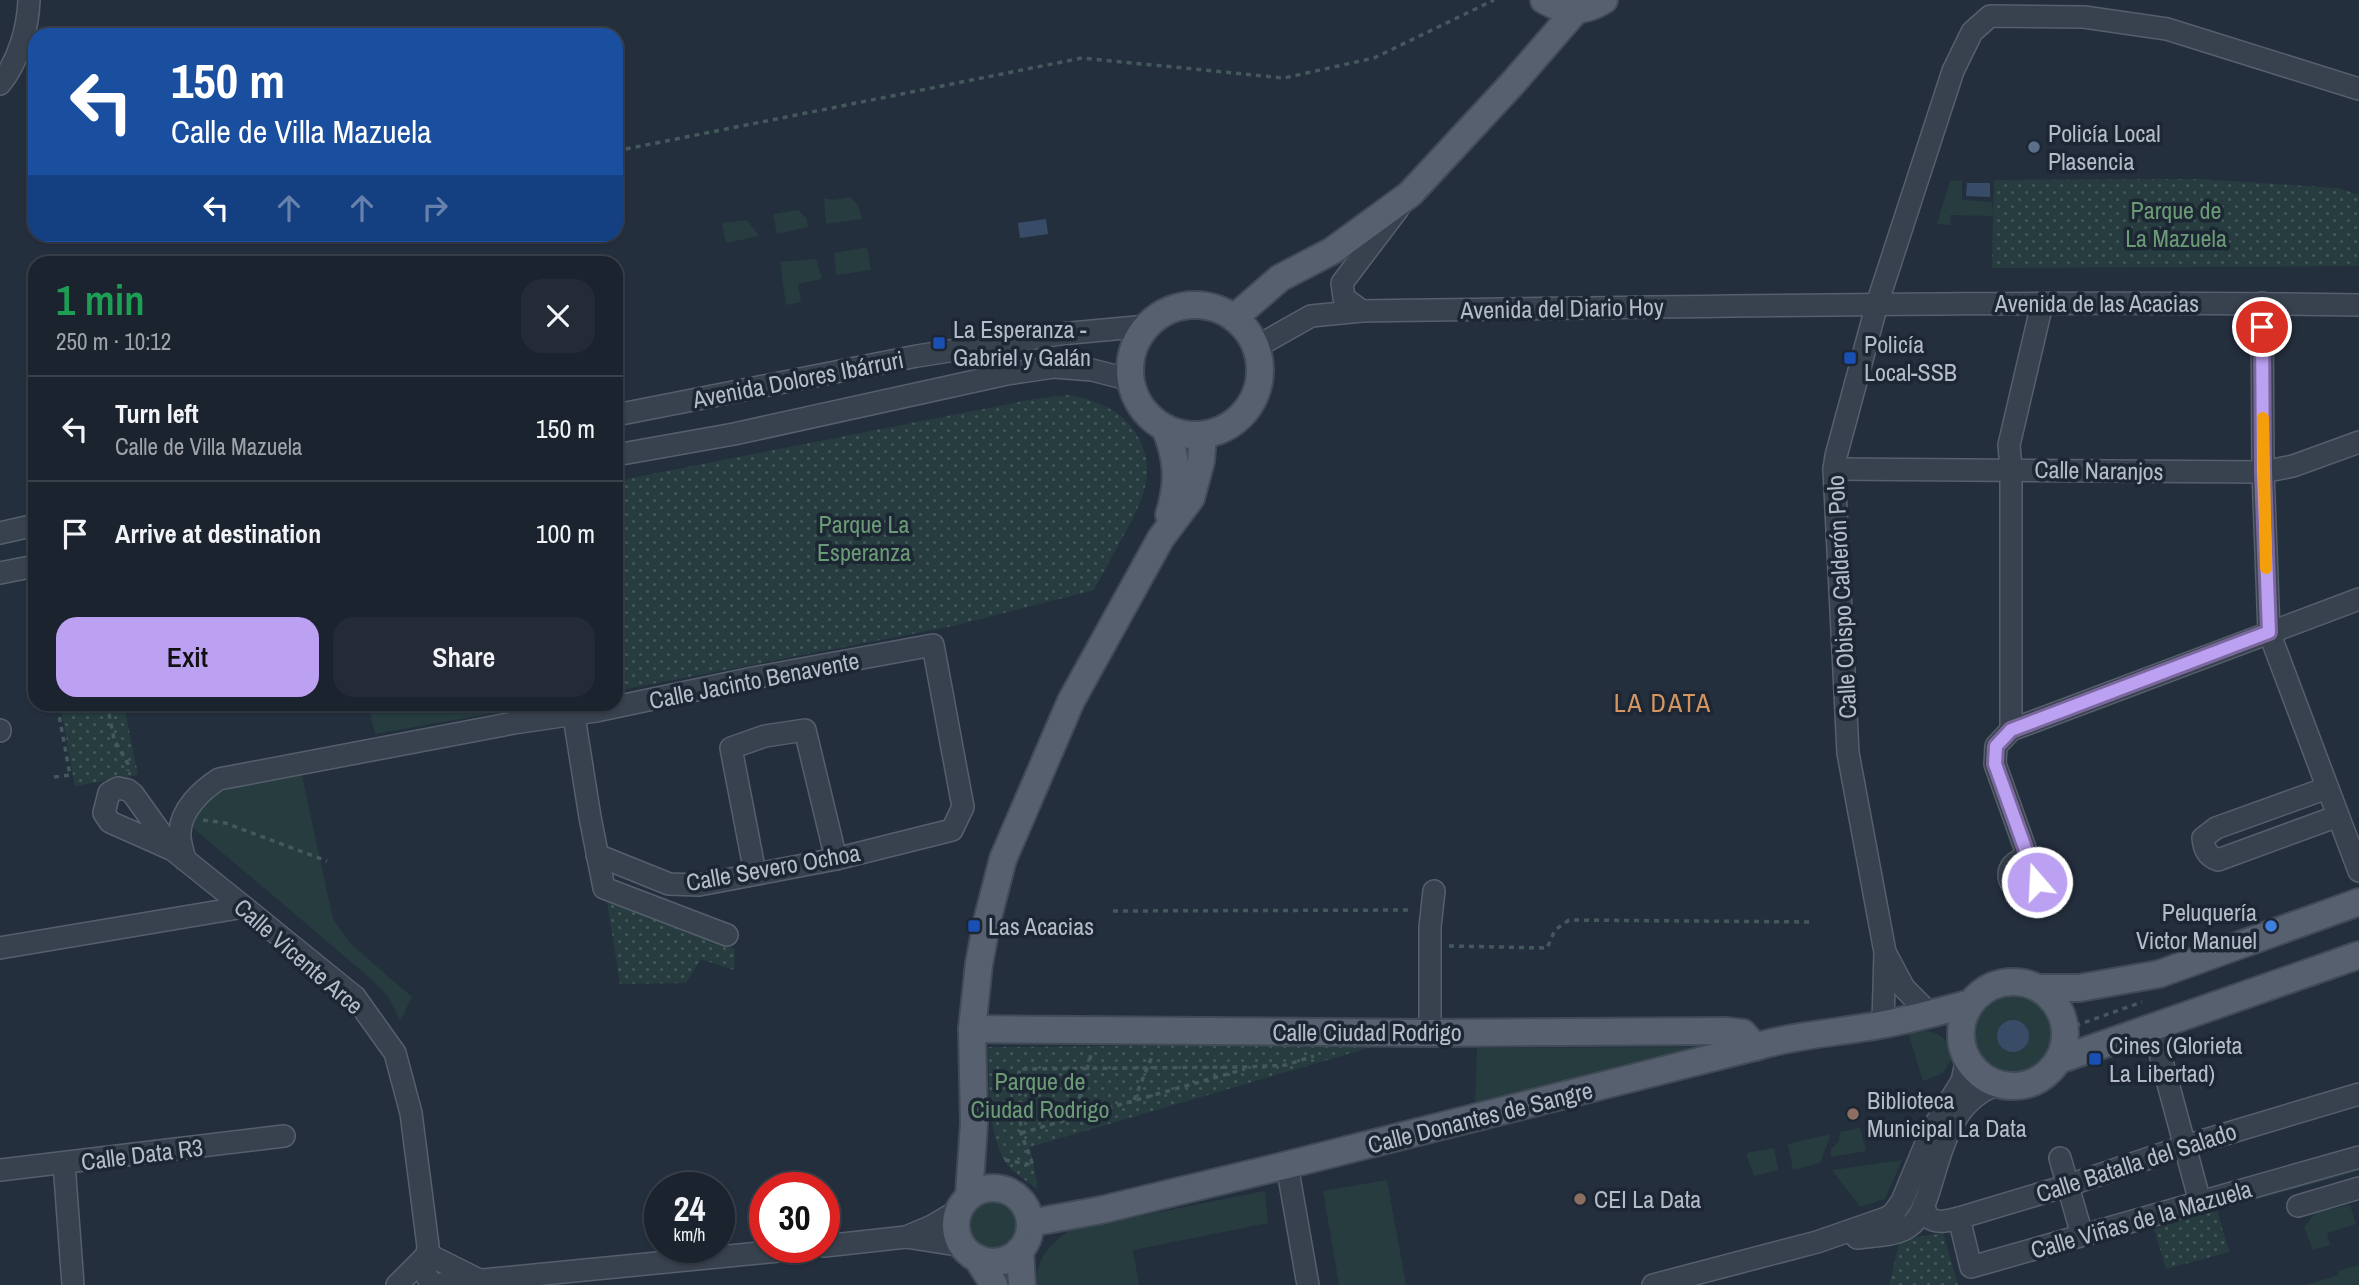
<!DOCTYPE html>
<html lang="en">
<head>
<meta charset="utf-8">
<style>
  body { margin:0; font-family:"Archivo Narrow",sans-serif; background:#242b36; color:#f1f3f6; height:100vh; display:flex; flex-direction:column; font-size:26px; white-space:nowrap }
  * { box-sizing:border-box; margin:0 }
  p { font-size:23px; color:#a0a4aa }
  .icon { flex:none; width:38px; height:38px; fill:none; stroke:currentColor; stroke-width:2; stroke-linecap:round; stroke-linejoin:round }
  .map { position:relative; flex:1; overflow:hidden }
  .panel { position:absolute; left:28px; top:256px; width:595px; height:455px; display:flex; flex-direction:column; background:#1b232e; border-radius:21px; box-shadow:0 2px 5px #0004,0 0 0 2px #39404a }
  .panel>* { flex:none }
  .hud { position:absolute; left:28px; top:28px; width:595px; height:214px; border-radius:21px; box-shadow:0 2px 5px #0004,0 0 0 2px #39404a; background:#1a4fa0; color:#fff; overflow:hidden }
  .speed { position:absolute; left:644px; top:1172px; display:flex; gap:14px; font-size:35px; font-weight:700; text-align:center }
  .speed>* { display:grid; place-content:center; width:91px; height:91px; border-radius:50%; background:#1b232e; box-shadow:0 2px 5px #0004,0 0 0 2px #39404a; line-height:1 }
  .speed small { font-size:18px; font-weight:400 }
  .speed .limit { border:10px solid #d22; background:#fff; color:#111 }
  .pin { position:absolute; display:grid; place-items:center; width:60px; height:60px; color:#fff; margin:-30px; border:4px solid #fff; border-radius:50%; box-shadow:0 2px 7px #0007 }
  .me { position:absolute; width:77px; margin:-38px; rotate:341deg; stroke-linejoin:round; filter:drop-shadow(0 0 5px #0008) }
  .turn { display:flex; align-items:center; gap:24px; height:147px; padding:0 28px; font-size:32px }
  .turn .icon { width:91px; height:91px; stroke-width:2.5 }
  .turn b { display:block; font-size:49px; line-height:60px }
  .lanes { display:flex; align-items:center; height:66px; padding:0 28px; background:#0003; justify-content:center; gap:35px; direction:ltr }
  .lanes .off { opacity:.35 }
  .round { display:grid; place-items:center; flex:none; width:74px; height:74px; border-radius:21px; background:#242b36 }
  .summary { display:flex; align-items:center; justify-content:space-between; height:119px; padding:0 28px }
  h1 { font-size:42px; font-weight:600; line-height:52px; color:#1e9e55 }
  .button { display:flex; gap:14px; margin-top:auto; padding:14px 28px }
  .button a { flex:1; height:80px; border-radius:21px; background:#bca0f2; color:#111; font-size:28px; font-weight:600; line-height:80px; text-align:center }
  .button a+a { background:#242b36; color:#f1f3f6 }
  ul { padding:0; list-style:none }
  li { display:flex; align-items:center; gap:21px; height:105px; padding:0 28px; border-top:2px solid #39404a }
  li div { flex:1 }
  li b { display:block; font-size:26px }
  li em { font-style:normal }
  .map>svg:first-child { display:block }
  .grass { fill:#263c3f }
  .park { fill:url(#park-dots) }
  .water { fill:#394c67 }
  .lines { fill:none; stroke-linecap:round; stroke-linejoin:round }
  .minor-casing { stroke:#565f6c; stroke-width:24 }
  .major-casing { stroke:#414a57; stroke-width:30 }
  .path { stroke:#44595c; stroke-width:3.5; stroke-dasharray:5 5; stroke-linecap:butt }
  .minor { stroke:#38414e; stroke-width:21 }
  .major { stroke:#56606e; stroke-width:26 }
  .route-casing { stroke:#7a689d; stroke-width:18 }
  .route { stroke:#bca0f2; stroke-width:12 }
  .slow { stroke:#f59e0b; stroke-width:12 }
  .service-dot { fill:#5c6f8a; stroke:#1d2633; stroke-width:2.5 }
  .transit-dot { fill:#1a4fb4; stroke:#1d2633; stroke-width:2.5 }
  .shop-dot { fill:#3f7fe0; stroke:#1d2633; stroke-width:2.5 }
  .education-dot { fill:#8d6e63; stroke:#1d2633; stroke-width:2.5 }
  .labels { text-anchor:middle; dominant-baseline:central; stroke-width:7; stroke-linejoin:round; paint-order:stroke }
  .poi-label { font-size:24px; fill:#b4bcc9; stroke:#1d2633; text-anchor:start }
  .park-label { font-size:24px; fill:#6b9a76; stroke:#1d2633 }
  .street-label { font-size:24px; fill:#b4bcc9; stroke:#1d2633 }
  .neighbourhood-label { font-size:26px; letter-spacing:2px; fill:#d59563; stroke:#1d2633 }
</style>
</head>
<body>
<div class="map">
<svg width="2359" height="1285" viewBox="0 0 2359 1285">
  <defs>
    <pattern id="park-dots" width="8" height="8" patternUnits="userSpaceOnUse" patternTransform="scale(1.75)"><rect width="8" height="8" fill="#263c3f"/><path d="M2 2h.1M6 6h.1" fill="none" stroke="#435659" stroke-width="1.8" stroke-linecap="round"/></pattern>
  </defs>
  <rect width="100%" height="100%" fill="#242f3e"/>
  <g class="grass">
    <path d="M1962 180V200L1992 202 1993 216 1950 215 1951 225 1937 224 1950 181Z"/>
    <path d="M850 197 858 205 862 219 826 224 824 198 834 200Z"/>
    <path d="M798 210 807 219 808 227 777 234 773 214Z"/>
    <path d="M747 220 759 236 726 243 722 223Z"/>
    <path d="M867 247 871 270 836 275 834 253Z"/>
    <path d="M816 259 822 279 798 284 801 302 786 305 780 262Z"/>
    <path d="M368 704H544L375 734Z"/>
    <path d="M301 771 333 919 352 945 412 997 400 1021 388 996 369 977 191 826C195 819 198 811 202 806 221 784 274 777 301 771Z"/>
    <circle cx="2013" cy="1035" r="42"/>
    <path d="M1918 1030C1942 1032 1947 1036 1951 1060L1943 1073 1923 1081 1908 1032Z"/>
    <path d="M1710 1047 1475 1110 1477 1048Z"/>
    <path d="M1860 1128 1866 1151 1831 1157V1149L1839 1141 1840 1132Z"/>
    <path d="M1831 1134 1820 1163 1793 1170 1788 1144Z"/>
    <path d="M1774 1148 1778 1170 1754 1176 1746 1153Z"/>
    <path d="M1902 1160 1885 1199 1860 1207 1832 1170Z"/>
    <path d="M2359 1165V1171L2229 1207 2228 1202Z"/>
    <path d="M1387 1180 1406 1285H1339L1323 1191Z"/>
    <path d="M1265 1191 1268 1223 1133 1250 1139 1285H1037C1035 1259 1050 1244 1070 1230Z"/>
    <circle cx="992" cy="1224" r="30"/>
    <path d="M2350 1205 2356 1224 2327 1233 2330 1245 2313 1250 2304 1227 2316 1212Z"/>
    <path d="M2359 1265V1285H2306L2339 1275 2338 1271Z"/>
  </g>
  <g class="park">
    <path d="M2197 179 2338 188 2359 195V266L1992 268 1994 180Z"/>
    <path d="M1067 395C1093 399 1116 407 1132 428 1161 467 1143 501 1122 538 1113 555 1103 573 1094 590L953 626 616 691V481L1034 399Z"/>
    <path d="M60 704H129L124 705 138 775 75 786Z"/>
    <path d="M607 901 735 949 734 970 701 959 686 983 620 984Z"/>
    <path d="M1382 1044 1030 1147 1038 1189C1030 1183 1019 1177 1012 1170 986 1144 990 1081 988 1047Z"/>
    <path d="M2217 1210 2229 1252 2166 1269 2154 1229Z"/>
    <path d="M1943 1233 1958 1285H1889L1900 1240Z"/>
  </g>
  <g class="water">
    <path d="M1967 183H1990V197L1966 196Z"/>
    <path d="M1046 219 1048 234 1020 238 1018 223Z"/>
    <circle cx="2013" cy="1036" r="16"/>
  </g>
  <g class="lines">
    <g class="minor-casing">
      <g id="minor">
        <path d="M0 84C18 62 28 29 29 0"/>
        <path d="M2262 303 2263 472 2269 632 2359 871"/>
        <path d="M1362 311 1344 298 1342 283 1398 209"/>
        <path d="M1256 347 1311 316 1362 311C1694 307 2027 300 2359 305"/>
        <path d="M616 415 917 356 1060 334 1147 326"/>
        <path d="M616 455 734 434 1007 374 1054 367 1092 370 1131 380"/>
        <path d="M1834 469 2263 472 2293 466 2359 442"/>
        <path d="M0 533 35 525"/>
        <path d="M0 573 35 566"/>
        <path d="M572 704 590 817 604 888 727 935"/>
        <path d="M0 730V731"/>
        <path d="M2011 730V469L2009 445 2042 304"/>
        <path d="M2327 788 2216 828 2203 838C2204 849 2207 856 2218 860L2338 816"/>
        <path d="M173 850 133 794 128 790 118 788 109 793 104 813 110 822 173 850 244 907 355 997 395 1053 411 1113 428 1246 425 1272 431 1285"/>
        <circle cx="2024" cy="875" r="15"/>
        <path d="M185 860C183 851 179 841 180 832 181 809 202 790 219 779L514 723 596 711 753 678 933 645 963 807 952 830 836 859 699 885 669 884 597 855"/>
        <path d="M2030 862 1995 764 1996 746 2011 730 2359 599"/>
        <path d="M755 873 731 748 765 736 805 730 836 859"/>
        <path d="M0 948 244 907"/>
        <path d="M1886 954 1904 988 1931 1015"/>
        <path d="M1883 1023 1885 952 1848 753 1834 469 1836 456 1877 304 1953 71 1972 32 1990 16 2084 17 2167 29 2359 89"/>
        <path d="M2153 1028 2200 1202"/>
        <path d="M1430 1033V927L1434 891"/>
        <path d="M2060 1158 2082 1235"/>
        <path d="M64 1163 73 1285"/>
        <path d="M1287 1165 1308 1285"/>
        <path d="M0 1170 284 1136"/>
        <path d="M1924 1204 1926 1215C1936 1225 1946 1221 1959 1218L2069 1185 2185 1146 2359 1094"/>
        <path d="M2298 1206 2359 1188"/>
        <path d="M1959 1218 1971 1267 2359 1157"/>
        <path d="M906 1237 963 1246"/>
        <path d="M1857 1238C1872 1236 1891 1236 1905 1229 1919 1222 1923 1208 1928 1194 1942 1151 1951 1097 2001 1084"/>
        <path d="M824 1246 906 1237 932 1226 959 1210"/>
        <path d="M433 1257 479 1280"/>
        <path d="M397 1285 425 1257"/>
        <path d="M431 1285 810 1248"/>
        <path d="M1653 1285 1817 1242 1886 1218 1893 1214 1902 1201 1931 1131 1962 1081 1967 1058"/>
      </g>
    </g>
    <g class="major-casing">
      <g id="major">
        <path d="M1544 0C1564 12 1584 13 1604 0"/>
        <circle cx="1195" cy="370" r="65"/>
        <path d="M1234 318 1280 278 1332 251 1410 194 1512 84 1577 9"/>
        <path d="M1165 428C1178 459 1179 483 1169 515"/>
        <circle cx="2013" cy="1034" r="52"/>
        <path d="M2039 988H2079L2159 974 2359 902"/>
        <path d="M972 1029 1430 1033 1725 1031 1743 1033 1755 1047"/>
        <path d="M2059 1060 2359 955"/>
        <circle cx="993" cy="1225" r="37"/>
        <path d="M969 1196 974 1123 972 1029 979 964 987 921 1003 859 1071 701 1161 538 1191 498 1201 461 1203 435"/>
        <path d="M1030 1223 1101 1210 1287 1165 1755 1047C1792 1036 1823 1034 1861 1028 1898 1023 1935 1013 1971 1003"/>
        <path d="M1020 1250 1022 1285"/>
        <path d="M977 1258 994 1285"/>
      </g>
    </g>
    <g class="path">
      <path d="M616 151 1082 58 1284 78 1374 58 1494 0"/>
      <path d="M107 704 114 739 128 764V771"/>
      <path d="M54 777 70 775 57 704"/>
      <path d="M203 820 225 823 327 861"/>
      <path d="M1113 911 1412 910"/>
      <path d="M1449 946 1547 948 1555 930 1569 920 1810 922"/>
      <path d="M2066 1029 2142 1002"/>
      <path d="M1134 1100 1153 1054"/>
      <path d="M1074 1118 1092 1051"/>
      <path d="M1021 1133 1245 1069"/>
      <path d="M1005 1160 1033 1165 1021 1133 1019 1069 1250 1067 1286 1065 1314 1056"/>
    </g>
    <use href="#minor" class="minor"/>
    <use href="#major" class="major"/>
  </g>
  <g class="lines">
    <g class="route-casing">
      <path id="route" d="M2037 882C2040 873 2038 867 2030 862L1995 764 1996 746 2011 730 2269 632 2263 472 2262 327"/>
    </g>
    <use href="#route" class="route"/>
    <path class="slow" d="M2263 418 2266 568"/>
  </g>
  <circle class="service-dot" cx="2034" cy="147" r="7"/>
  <g class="transit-dot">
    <rect x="932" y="336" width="14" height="14" rx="3.5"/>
    <rect x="1843" y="351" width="14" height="14" rx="3.5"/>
    <rect x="967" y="919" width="14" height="14" rx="3.5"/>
    <rect x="2088" y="1052" width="14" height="14" rx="3.5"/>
  </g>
  <circle class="shop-dot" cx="2271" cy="926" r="7"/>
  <g class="education-dot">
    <circle cx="1853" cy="1114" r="7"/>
    <circle cx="1580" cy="1199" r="7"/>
  </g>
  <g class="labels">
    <g class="poi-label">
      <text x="2048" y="133">Policía Local<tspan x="2048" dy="28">Plasencia</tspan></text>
      <text x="953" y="329">La Esperanza -<tspan x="953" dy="28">Gabriel y Galán</tspan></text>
      <text x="1864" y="344">Policía<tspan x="1864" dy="28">Local-SSB</tspan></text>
      <text x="2257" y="912" text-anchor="end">Peluquería<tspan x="2257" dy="28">Victor Manuel</tspan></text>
      <text x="988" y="926">Las Acacias</text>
      <text x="2109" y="1045">Cines (Glorieta<tspan x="2109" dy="28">La Libertad)</tspan></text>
      <text x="1867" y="1100">Biblioteca<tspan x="1867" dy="28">Municipal La Data</tspan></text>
      <text x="1594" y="1199">CEI La Data</text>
    </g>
    <g class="park-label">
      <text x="2176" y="210">Parque de<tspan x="2176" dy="28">La Mazuela</tspan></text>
      <text x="864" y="524">Parque La<tspan x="864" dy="28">Esperanza</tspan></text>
      <text x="1040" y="1081">Parque de<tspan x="1040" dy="28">Ciudad Rodrigo</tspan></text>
    </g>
    <g class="street-label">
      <text x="2097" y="303">Avenida de las Acacias</text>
      <text transform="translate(1562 308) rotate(-1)">Avenida del Diario Hoy</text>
      <text transform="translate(798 379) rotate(-11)">Avenida Dolores Ibárruri</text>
      <text transform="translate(2099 470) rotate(1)">Calle Naranjos</text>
      <text transform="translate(1841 597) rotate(-93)">Calle Obispo Calderón Polo</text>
      <text transform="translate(754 680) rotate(-11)">Calle Jacinto Benavente</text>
      <text transform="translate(773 867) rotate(-10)">Calle Severo Ochoa</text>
      <text transform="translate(299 956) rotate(41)">Calle Vicente Arce</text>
      <text x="1367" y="1032">Calle Ciudad Rodrigo</text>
      <text transform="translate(1480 1117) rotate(-14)">Calle Donantes de Sangre</text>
      <text transform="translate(142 1154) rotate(-7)">Calle Data R3</text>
      <text transform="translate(2136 1162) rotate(-18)">Calle Batalla del Salado</text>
      <text transform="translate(2141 1219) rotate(-16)">Calle Viñas de la Mazuela</text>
    </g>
    <g class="neighbourhood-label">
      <text x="1663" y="702">LA DATA</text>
    </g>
  </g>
</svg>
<div class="speed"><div>24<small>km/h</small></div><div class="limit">30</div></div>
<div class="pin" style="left:2262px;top:327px;background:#d93025"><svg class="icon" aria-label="arrive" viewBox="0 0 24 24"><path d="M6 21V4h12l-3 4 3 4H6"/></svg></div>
<svg class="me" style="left:2037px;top:882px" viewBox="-20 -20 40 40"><circle r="17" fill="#bca0f2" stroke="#fff" stroke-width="3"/><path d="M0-11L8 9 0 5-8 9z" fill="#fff"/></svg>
<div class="hud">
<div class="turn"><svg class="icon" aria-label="left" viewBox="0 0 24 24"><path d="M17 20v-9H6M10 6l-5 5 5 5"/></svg><div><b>150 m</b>Calle de Villa Mazuela</div></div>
<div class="lanes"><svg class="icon" aria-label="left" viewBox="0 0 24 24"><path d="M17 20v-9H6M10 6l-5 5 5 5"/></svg><svg class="icon off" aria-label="ahead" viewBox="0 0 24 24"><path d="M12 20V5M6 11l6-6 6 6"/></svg><svg class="icon off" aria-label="ahead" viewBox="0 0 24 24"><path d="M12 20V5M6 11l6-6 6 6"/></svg><svg class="icon off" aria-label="right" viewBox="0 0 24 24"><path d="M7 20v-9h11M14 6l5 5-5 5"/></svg></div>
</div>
<section class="panel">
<div class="summary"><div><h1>1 min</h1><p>250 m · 10:12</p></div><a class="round"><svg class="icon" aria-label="close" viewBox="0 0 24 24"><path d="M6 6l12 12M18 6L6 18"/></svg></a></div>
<ul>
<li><svg class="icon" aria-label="left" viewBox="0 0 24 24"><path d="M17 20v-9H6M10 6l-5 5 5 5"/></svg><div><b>Turn left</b><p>Calle de Villa Mazuela</p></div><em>150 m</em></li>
<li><svg class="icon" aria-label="arrive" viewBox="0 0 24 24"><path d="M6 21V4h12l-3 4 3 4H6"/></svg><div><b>Arrive at destination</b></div><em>100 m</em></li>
</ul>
<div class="button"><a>Exit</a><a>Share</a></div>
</section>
</div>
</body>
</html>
